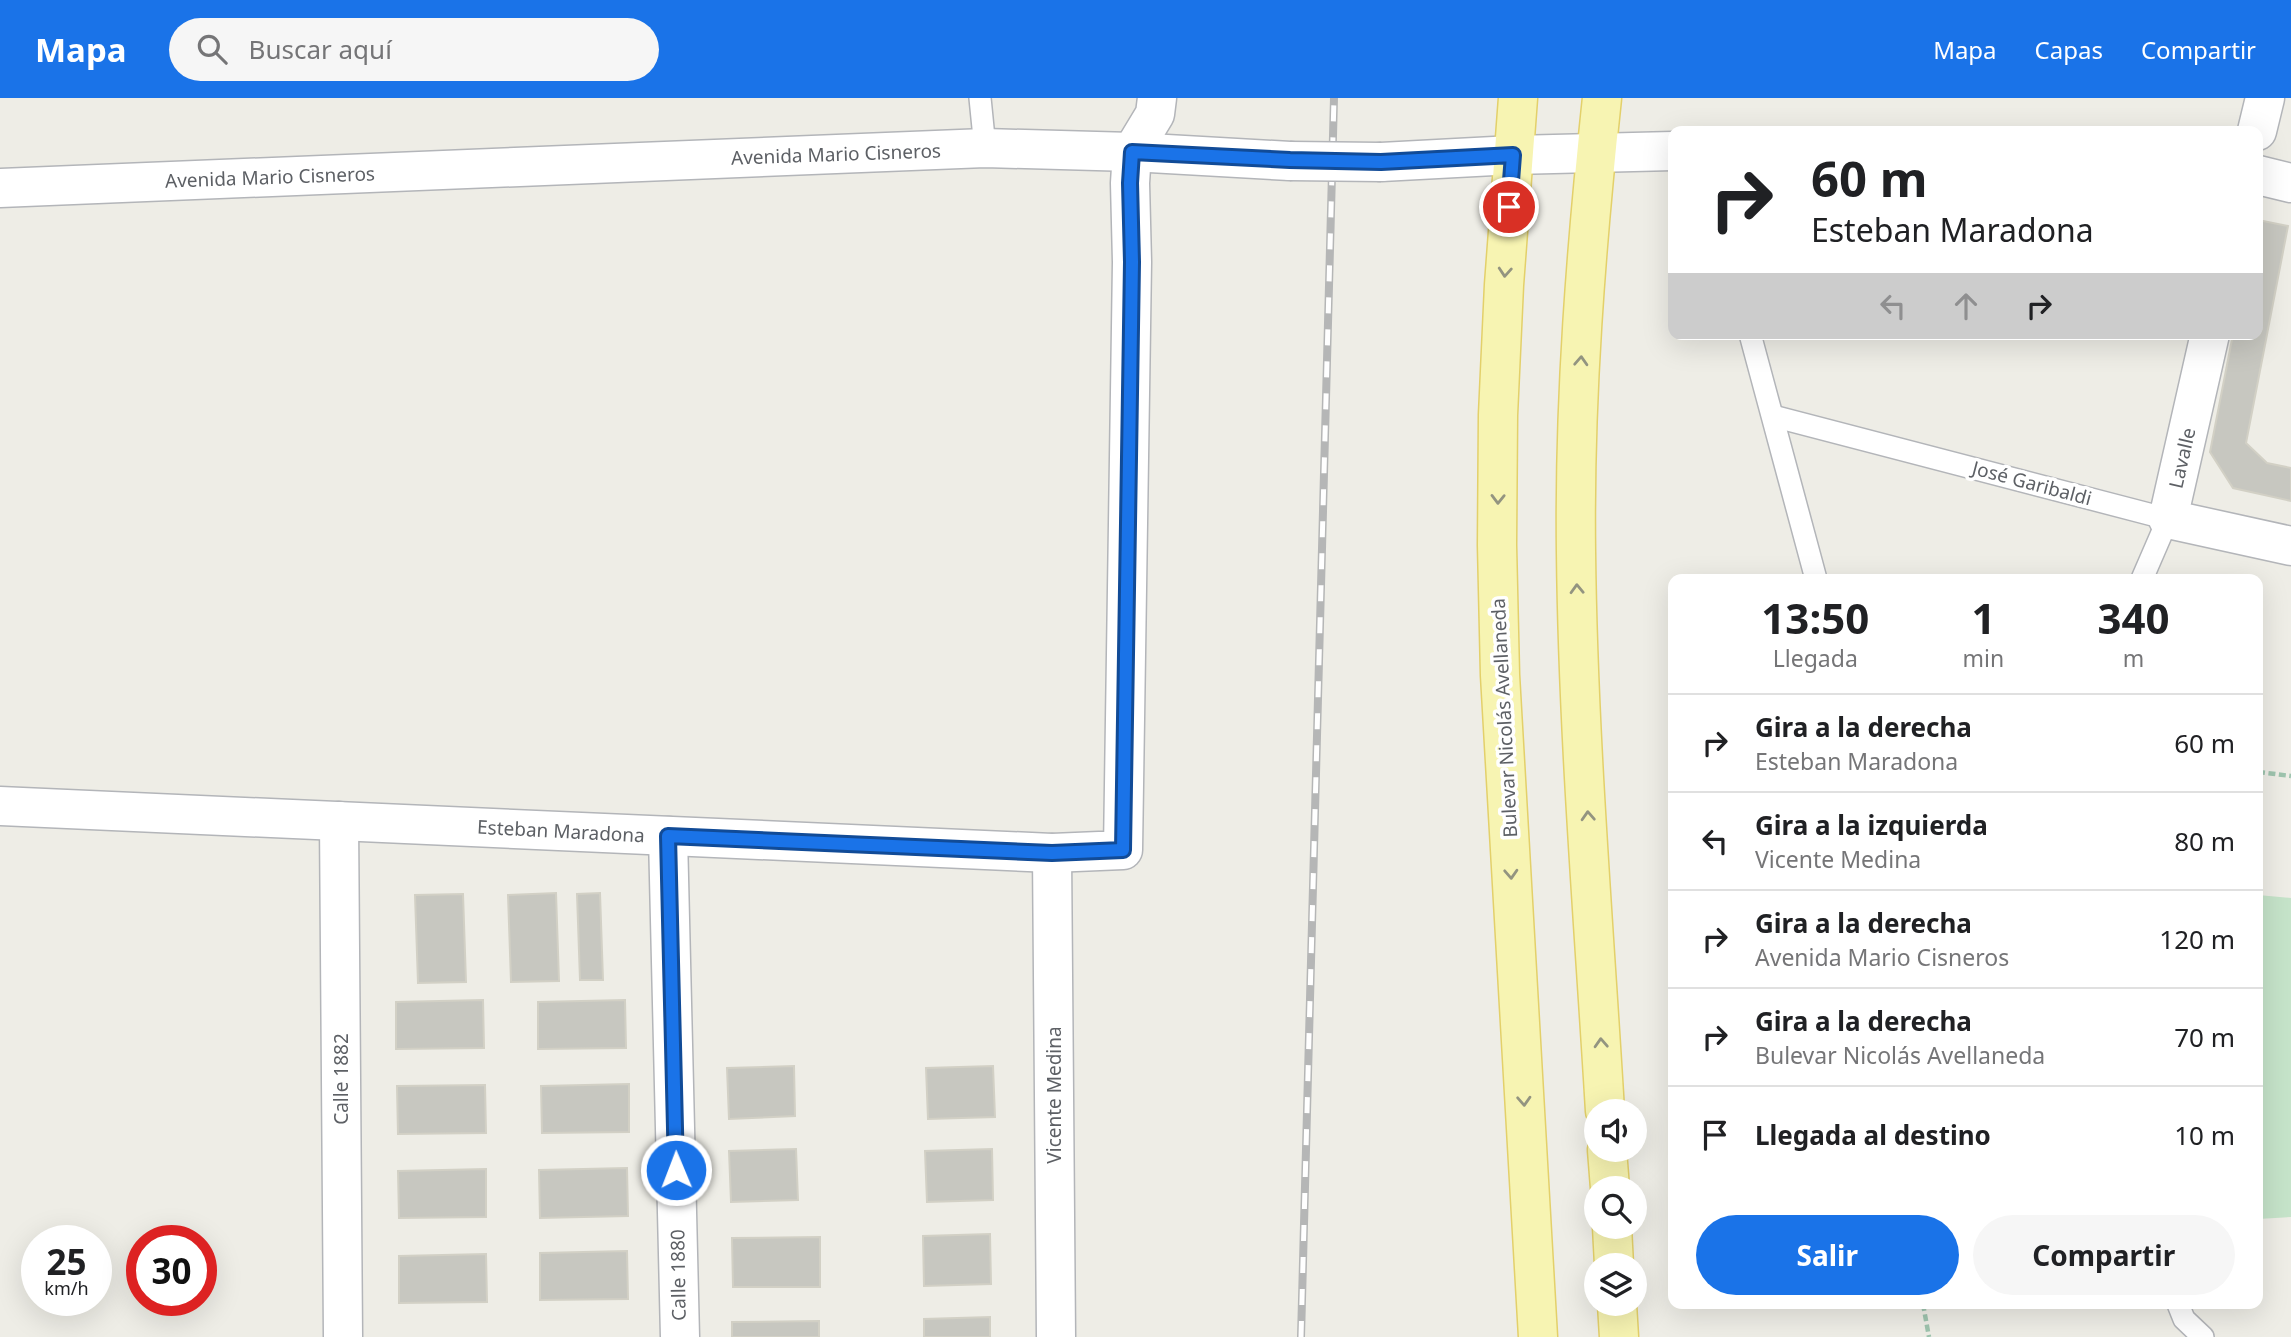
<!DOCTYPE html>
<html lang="es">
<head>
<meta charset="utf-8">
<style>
  body { margin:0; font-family:"Noto Sans",sans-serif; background:#f6f6f6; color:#202124; height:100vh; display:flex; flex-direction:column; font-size:26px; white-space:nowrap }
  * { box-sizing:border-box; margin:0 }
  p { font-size:23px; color:#757577 }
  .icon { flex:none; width:38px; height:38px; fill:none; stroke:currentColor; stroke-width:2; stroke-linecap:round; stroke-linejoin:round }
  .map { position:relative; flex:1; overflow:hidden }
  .drawer { position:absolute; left:1668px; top:476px; width:595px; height:735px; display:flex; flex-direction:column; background:#fff; border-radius:14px; box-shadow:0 7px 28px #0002 }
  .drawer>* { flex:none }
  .hud { position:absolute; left:1668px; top:28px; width:595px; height:214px; border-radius:14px; box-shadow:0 7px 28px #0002; background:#fff; color:#202124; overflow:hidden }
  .tools { position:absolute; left:1584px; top:1001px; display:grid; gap:14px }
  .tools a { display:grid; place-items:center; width:63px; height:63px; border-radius:50%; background:#fff; box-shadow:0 7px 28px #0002; font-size:35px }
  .speed { position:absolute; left:21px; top:1127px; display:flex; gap:14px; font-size:35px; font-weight:700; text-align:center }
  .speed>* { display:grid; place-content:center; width:91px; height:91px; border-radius:50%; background:#fff; box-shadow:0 7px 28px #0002; line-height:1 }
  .speed small { font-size:18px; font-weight:400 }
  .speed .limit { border:10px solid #d22; background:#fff; color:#111 }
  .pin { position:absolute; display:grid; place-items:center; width:60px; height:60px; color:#fff; margin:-30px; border:4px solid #fff; border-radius:50%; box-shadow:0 2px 7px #0007 }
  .me { position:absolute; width:77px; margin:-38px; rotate:359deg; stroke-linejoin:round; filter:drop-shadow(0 0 5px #0008) }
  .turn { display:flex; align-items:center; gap:24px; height:147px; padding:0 28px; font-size:32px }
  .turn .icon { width:91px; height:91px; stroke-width:2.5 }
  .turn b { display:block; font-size:49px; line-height:60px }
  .lanes { display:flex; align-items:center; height:66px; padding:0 28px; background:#0003; justify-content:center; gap:35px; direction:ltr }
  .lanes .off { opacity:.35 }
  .eta { display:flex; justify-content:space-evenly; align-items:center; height:119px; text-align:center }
  .eta b { font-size:42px; font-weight:700; line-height:49px }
  .button { display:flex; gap:14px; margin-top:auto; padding:14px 28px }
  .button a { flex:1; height:80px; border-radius:42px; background:#1a73e8; color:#fff; font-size:28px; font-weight:700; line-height:80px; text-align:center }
  .button a+a { background:#f6f6f6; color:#202124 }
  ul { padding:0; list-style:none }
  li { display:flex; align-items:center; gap:21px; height:98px; padding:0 28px; border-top:2px solid #e0e0e0 }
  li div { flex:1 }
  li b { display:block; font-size:26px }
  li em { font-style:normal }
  header { display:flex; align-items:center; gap:42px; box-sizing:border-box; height:98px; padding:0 35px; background:#1a73e8; color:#fff }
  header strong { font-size:33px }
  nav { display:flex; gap:38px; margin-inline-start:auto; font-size:24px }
  .search { width:490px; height:63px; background:#f6f6f6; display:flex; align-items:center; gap:18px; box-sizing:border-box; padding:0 24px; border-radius:38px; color:#757577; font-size:26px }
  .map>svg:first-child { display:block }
  .green { fill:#c5e3c9 }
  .building { fill:#c7c7c0; stroke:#d2d0c5; stroke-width:2 }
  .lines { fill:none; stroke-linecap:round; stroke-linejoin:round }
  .lane-casing { stroke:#b3b5b9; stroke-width:24 }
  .street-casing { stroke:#b3b5b9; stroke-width:41 }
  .primary-casing { stroke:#e3d06a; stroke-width:41 }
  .path { stroke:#9ec4ae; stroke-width:4.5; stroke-dasharray:7 3.5; stroke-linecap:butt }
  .lane { stroke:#fff; stroke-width:21 }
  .street { stroke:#fff; stroke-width:38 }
  .primary { stroke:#f7f4b2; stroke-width:38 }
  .rail-casing { stroke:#b5b6b6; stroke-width:8 }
  .rail { stroke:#fff; stroke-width:5; stroke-dasharray:16; stroke-linecap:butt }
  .street-bridge-casing { stroke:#b3b5b9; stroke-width:41; stroke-linecap:butt }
  .street-bridge { stroke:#fff; stroke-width:38 }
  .oneway { stroke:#939480 }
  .route-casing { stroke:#114b97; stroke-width:18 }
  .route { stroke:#1a73e8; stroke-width:12 }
  .labels { text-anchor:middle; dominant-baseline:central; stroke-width:7; stroke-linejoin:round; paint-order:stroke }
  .street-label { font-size:19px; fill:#5d6065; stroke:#fff }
</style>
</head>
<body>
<header>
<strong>Mapa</strong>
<div class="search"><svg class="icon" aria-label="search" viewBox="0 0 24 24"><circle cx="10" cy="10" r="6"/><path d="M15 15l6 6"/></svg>Buscar aquí</div>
<nav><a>Mapa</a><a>Capas</a><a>Compartir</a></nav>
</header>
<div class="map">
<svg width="2291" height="1239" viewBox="0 0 2291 1239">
  <rect width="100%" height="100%" fill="#eeede6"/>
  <path class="green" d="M2258 797 2291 800V1119L2258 1121Z"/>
  <g class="building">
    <path d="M2258 122 2288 128 2246 345 2267 365 2291 370V403L2233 390 2210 354 2233 236H2258Z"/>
    <path d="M556 795 559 883 511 884 508 797Z"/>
    <path d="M600 795 603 882H580L577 796Z"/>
    <path d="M463 796 466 884 418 885 415 797Z"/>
    <path d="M483 902 484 950 396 951V904Z"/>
    <path d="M625 902 626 950 538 951V904Z"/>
    <path d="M794 968 795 1018 729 1021 727 970Z"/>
    <path d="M993 968 995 1019 928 1021 926 970Z"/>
    <path d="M629 986V1034L542 1035 541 988Z"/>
    <path d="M485 987 486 1035 398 1036 397 988Z"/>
    <path d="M796 1051 798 1102 731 1104 729 1053Z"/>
    <path d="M992 1051 993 1102 927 1104 925 1053Z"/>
    <path d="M627 1070 628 1118 540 1120 539 1072Z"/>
    <path d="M486 1071V1119L399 1120 398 1073Z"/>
    <path d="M990 1136 991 1186 924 1188 923 1138Z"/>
    <path d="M820 1139V1189H733L732 1140Z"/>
    <path d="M627 1153 628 1201 540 1202V1155Z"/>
    <path d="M486 1156 487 1204 399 1205V1158Z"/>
    <path d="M990 1219V1239H924V1221Z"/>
    <path d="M819 1223V1239H732V1224Z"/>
  </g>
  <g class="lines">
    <g class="lane-casing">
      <g id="lane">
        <path d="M980 0 985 50"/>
        <path d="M1750 236 1816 481"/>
        <path d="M1773 318 2168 421 2142 481"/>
        <path d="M2178 1206 2184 1221 2203 1239"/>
      </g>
    </g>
    <g class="street-casing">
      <g id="street">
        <path d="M2257 33 2265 0"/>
        <path d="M1381 64 1513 57 1673 53"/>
        <path d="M2258 77 2291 85"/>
        <path d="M0 90 985 50 1132 54 1290 63"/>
        <path d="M2210 236 2168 421 2291 448"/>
        <path d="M0 708 1052 755 1123 752 1132 164 1130 85 1132 54 1155 16 1157 0"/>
        <path d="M339 723 343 1239"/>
        <path d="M668 738 680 1239"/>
        <path d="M1052 755 1056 1239"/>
      </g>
    </g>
    <g class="primary-casing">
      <g id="primary">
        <path d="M1518 0 1504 187 1498 317 1497 447 1500 577 1538 1239"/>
        <path d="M1602 0C1586 150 1574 303 1576 454 1578 640 1594 827 1605 1013"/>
        <path d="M1607 1052 1610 1090"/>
        <path d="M1612 1129 1614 1167"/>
        <path d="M1617 1206 1619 1239"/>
      </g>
    </g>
    <g class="path">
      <path d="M2258 674 2291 678"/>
      <path d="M1923 1206 1929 1239"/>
    </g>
    <use href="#lane" class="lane"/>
    <use href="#street" class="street"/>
    <use href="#primary" class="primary"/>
    <g class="rail-casing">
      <path id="rail" d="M1301 1239 1334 0"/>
    </g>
    <use href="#rail" class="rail"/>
    <g class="street-bridge-casing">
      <path id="street-bridge" d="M1290 63 1381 64"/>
    </g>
    <use href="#street-bridge" class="street-bridge"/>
  </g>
  <defs><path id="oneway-chevron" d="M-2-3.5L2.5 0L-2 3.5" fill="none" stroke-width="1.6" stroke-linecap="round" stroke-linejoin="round" transform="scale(1.75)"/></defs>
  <g class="oneway">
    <use href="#oneway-chevron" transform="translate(1505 174) rotate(94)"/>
    <use href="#oneway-chevron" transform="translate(1581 263) rotate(-87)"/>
    <use href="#oneway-chevron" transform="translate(1498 401) rotate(91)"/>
    <use href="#oneway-chevron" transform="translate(1577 491) rotate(-92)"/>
    <use href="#oneway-chevron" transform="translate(1588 718) rotate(-93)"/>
    <use href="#oneway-chevron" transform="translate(1511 776) rotate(87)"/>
    <use href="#oneway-chevron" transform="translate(1601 945) rotate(-93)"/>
    <use href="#oneway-chevron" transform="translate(1524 1003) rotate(87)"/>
  </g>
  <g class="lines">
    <g class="route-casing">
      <path id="route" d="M676 1072 668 738 1052 755 1123 752 1132 164 1130 85 1132 54 1290 62 1381 64 1513 57 1509 109"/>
    </g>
    <use href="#route" class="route"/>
  </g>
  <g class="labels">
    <g class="street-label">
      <text transform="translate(836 56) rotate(-2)">Avenida Mario Cisneros</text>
      <text transform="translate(270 79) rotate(-2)">Avenida Mario Cisneros</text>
      <text transform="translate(2182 360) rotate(-77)">Lavalle</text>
      <text transform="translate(2032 385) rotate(15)">José Garibaldi</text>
      <text transform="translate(1504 620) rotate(-93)">Bulevar Nicolás Avellaneda</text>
      <text transform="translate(561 733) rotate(3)">Esteban Maradona</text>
      <text transform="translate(341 981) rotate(-90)">Calle 1882</text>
      <text transform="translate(1054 997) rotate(-90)">Vicente Medina</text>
      <text transform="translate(678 1177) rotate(-91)">Calle 1880</text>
    </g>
  </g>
</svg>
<div class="tools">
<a><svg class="icon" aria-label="sound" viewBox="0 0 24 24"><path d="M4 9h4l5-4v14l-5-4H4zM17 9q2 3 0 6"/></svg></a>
<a><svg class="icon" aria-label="search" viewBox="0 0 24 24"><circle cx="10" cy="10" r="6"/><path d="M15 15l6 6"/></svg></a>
<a><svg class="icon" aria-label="layers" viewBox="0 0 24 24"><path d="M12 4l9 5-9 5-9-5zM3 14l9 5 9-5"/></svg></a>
</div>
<div class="speed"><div>25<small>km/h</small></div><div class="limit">30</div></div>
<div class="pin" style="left:1509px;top:109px;background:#d93025"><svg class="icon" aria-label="arrive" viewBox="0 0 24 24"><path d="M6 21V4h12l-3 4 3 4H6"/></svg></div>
<svg class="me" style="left:676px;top:1072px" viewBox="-20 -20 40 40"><circle r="17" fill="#1a73e8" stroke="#fff" stroke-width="3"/><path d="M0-11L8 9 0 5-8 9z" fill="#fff"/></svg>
<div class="hud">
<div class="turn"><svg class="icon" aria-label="right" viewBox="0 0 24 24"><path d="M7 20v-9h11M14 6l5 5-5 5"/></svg><div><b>60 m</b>Esteban Maradona</div></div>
<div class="lanes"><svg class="icon off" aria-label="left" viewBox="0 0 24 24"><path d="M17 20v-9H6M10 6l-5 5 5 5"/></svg><svg class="icon off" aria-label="ahead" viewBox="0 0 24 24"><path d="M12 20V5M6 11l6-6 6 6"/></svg><svg class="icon" aria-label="right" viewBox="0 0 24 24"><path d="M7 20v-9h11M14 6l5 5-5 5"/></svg></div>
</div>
<section class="drawer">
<div class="eta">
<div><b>13:50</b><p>Llegada</p></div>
<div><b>1</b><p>min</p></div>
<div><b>340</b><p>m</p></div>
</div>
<ul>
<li><svg class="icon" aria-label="right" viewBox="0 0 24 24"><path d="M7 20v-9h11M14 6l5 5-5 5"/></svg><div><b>Gira a la derecha</b><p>Esteban Maradona</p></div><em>60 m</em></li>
<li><svg class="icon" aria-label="left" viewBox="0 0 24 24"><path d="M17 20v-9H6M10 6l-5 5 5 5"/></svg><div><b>Gira a la izquierda</b><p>Vicente Medina</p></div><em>80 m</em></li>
<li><svg class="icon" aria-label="right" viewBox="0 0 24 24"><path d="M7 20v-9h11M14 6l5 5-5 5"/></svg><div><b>Gira a la derecha</b><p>Avenida Mario Cisneros</p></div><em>120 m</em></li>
<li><svg class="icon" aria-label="right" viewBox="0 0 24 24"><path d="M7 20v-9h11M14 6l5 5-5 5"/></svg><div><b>Gira a la derecha</b><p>Bulevar Nicolás Avellaneda</p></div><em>70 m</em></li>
<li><svg class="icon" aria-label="arrive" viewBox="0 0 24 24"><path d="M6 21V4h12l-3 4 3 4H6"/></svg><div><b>Llegada al destino</b></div><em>10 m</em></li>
</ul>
<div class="button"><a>Salir</a><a>Compartir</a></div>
</section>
</div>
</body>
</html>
